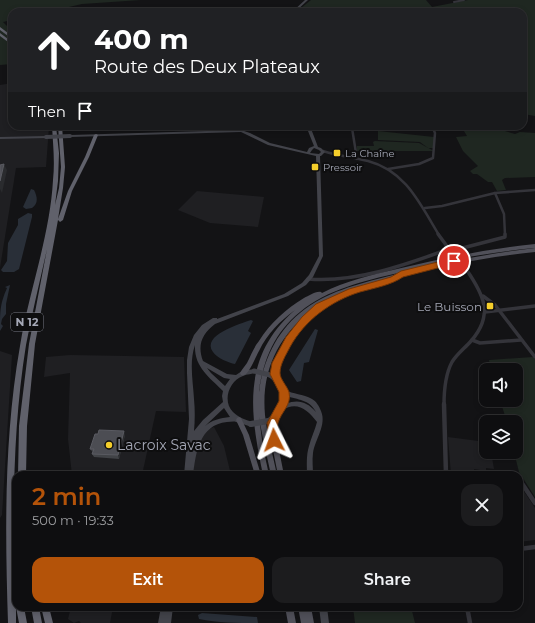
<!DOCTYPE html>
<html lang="en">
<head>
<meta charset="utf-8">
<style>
  body { margin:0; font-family:Montserrat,sans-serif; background:#1c1c1e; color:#f1f3f6; height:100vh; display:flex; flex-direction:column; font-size:15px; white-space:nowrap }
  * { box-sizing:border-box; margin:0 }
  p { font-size:13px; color:#9b9c9f }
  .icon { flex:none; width:22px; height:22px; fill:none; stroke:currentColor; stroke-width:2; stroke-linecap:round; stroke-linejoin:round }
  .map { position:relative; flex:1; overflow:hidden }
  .side { position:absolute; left:12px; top:471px; width:511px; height:140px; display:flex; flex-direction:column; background:#0e0e10; border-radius:12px; box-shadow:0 2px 6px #0003,0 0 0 1px #2e2e30 }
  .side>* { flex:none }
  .banner { position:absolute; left:8px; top:8px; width:519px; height:122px; border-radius:12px; box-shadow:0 2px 6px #0003,0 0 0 1px #2e2e30; background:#202124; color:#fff; overflow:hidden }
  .fabs { position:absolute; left:479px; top:363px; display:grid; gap:8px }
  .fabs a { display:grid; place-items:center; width:44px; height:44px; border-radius:8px; background:#0e0e10; box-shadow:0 2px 6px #0003,0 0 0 1px #2e2e30; font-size:20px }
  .pin { position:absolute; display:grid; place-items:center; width:34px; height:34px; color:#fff; margin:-17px; border:2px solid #fff; border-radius:50%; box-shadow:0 1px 4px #0007 }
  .me { position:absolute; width:44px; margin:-22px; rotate:357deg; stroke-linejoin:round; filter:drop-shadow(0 0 3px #0008) }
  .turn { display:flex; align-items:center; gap:14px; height:84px; padding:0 20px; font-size:18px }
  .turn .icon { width:52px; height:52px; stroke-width:2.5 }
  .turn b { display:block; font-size:28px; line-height:34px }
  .then { display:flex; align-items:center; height:38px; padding:0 20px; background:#0003; gap:8px; font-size:15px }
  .round { display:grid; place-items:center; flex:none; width:42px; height:42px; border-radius:12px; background:#1c1c1e }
  .summary { display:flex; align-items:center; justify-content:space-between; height:68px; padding:0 20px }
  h1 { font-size:24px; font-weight:600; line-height:30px; color:#b45309 }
  .primary-button { display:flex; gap:8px; margin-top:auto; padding:8px 20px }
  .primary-button a { flex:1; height:46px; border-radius:12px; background:#b45309; color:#fff; font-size:16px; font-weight:600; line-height:46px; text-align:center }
  .primary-button a+a { background:#1c1c1e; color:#f1f3f6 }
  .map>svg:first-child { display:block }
  .built { fill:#1f1f22 }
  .green { fill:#1f2721 }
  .water { fill:#292f38 }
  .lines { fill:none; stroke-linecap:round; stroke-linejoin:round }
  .street-far3 { stroke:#34343a; stroke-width:2 }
  .street-far2 { stroke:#34343a; stroke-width:2.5 }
  .street-far1 { stroke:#34343a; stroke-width:3.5 }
  .street { stroke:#34343a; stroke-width:4.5 }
  .secondary { fill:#42434a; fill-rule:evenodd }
  .primary { fill:#505059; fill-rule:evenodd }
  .highway { fill:#60616b; fill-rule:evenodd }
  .street-bridge { stroke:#34343a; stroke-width:3.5 }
  .secondary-bridge-far2 { stroke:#42434a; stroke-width:4 }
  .secondary-bridge-far1 { stroke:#42434a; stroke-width:5 }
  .secondary-bridge { stroke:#42434a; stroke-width:6 }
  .wall { fill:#414347 }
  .shaded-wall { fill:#2a2b2e }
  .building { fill:#4c4d53; stroke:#5a5b62 }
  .route { fill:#b45309; stroke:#753606 }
  .poi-dot { fill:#f5ce2b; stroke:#0e0e0f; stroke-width:1.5 }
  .labels { text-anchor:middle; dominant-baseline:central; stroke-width:4; stroke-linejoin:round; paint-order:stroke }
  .far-poi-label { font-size:10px; fill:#a4a7b5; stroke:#0e0e0f; text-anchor:start }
  .shield { fill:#0e0e0f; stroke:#777983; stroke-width:1 }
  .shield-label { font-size:11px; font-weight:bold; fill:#a4a7b5 }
  .poi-label { font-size:12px; fill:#a4a7b5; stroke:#0e0e0f; text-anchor:end }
  .near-poi-label { font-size:14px; fill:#a4a7b5; stroke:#0e0e0f; text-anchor:start }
</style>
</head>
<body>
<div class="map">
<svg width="535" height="623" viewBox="0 0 535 623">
  <rect width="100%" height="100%" fill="#131315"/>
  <g class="built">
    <path d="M12 83V126L49 127 46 167 16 168 0 268V85Z"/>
    <path d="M197 191 264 197 258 227 210 223 178 210Z"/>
    <path d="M0 351 12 355 2 515 0 518Z"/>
    <path d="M70 355 184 357 186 412 156 411 142 475H72L68 439 70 373 44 377 46 357Z"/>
    <path d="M214 427 224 446 231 475H192L197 446 206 430Z"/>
    <path d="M448 437 486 442V452H491L494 469 486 468V471L474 469 475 475H451Z"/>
    <path d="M519 484 535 508V540L519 542Z"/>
    <path d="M71 607H113L110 623H81L79 621 74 623 68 619Z"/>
  </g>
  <g class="green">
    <path d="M0 0H141L82 4 47 12H12V20L3 22 12 31V64L0 65Z"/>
    <path d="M311 0H426L432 7 468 0H535V116L523 114V12H296Z"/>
    <path d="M461 126H488L515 134 520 132 535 133V177L505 178 502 180 506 190 497 191 492 182H488L477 174H473L470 171 478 166 463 151 456 137 467 136Z"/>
    <path d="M378 131 434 137V148H428L420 142 378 140Z"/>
    <path d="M375 141 419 143 434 151H357V146H374L373 142Z"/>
    <path d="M533 357 535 359V497L519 472 514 452H516V422H507L500 400H516V370H491L489 360Z"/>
    <path d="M353 607H411L415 623H355Z"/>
  </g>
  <g class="water">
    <path d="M31 189 34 190C37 196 39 203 32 208L26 209 23 207Z"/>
    <path d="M28 213 32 214V217L19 269 14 272H3L1 270 7 261 8 243 18 225V219Z"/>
    <path d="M10 285 6 304V314L2 319 1 324 3 326 0 331C0 311 0 304 7 288L5 287Z"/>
    <path d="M251 320 253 321 248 331 251 333 235 364C229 363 217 358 213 352 201 335 240 324 251 320Z"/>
    <path d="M315 329 318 330 309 362 304 363 301 381 297 382 289 370Z"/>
    <path d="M202 613 257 617 258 623C239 623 218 623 199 619L198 615Z"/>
  </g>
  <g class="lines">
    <path class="street-far3" d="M454 2 464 0"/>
    <g class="street-far2">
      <path d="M357 126 352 128 357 159"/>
      <path d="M323 151C338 156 353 157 368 161 406 171 420 204 439 235"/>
      <path d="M388 169 419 164 433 158 435 133 432 126"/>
      <path d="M495 193 504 214 505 235"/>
      <path d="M425 208 442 206 495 193 535 190"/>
    </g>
    <g class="street-far1">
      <path d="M438 234 452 253"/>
      <path d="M451 251 505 237V234"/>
      <path d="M308 279C355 283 405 265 449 249"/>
      <path d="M483 296 495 305 535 357"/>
      <path d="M485 312 535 306"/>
      <path d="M472 340 480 343 521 340"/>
      <path d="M444 405C444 391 445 375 452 362 457 354 465 348 471 341 494 315 484 295 466 269"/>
    </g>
    <g class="street">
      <path d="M444 404 446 475"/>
      <path d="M519 479 535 503"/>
      <path d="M519 549 535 547"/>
      <path d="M467 607 470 623"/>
    </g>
    <g class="secondary">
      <path d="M305 0H308L295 12H292Z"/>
      <path d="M306 126H310L318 147 321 148 325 152 321 156H320L323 256 313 277 306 285 288 296 215 324C202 334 197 345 203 361L227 374 236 375 242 371 254 369H256L257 371 256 373C252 374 247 374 243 376 229 381 222 401 233 412 239 418 246 420 253 422L254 424 253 426 251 427C246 425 241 423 236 422 234 421 230 422 227 422 199 425 196 453 193 475H184L189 419 187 373V360L189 347 194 335 202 325 213 318H217V319L284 294 302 283 309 275 319 256 316 156 268 145 241 132 70 137 68 136 70 135 241 130 250 133 270 143 307 152 309 148 314 146ZM314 148 319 150 321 152 319 154 310 153 312 150ZM195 345C194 367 209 377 223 391L222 396 223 402 203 420 194 431C195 420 195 409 194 399 193 381 189 362 195 345ZM207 368 224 378 230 379 225 386 211 373ZM224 408 230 417C220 418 212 420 205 426Z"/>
      <path d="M46 136 48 137 47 138 0 139V137Z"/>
      <path d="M268 373C276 373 282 383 285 390 293 394 303 394 312 399 316 401 319 406 321 411 327 425 315 439 313 453 312 460 313 468 313 475H307C307 465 306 456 309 446 311 438 315 430 317 422 308 410 296 400 282 411 281 413 280 415 278 416 275 419 272 422 268 424L266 423 265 421C268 417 274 414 277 410 283 401 281 389 274 382 272 379 269 378 267 375ZM286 396C298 400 309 399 316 412 307 402 298 399 286 404Z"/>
      <path d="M161 607H173L171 623H158Z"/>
      <path d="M319 607H327L329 623H321Z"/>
    </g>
    <g class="primary">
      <path d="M535 244V248C489 252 443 261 398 273 364 281 328 289 300 312 275 332 264 358 259 390V392C263 361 276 333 300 313 325 292 358 284 389 276 437 263 486 254 535 248V252C487 257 440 266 394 278 372 284 351 290 330 300H329L330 302 329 303C311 316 288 338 281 360 280 363 279 367 279 370 279 374 280 378 279 382L277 383 275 382C266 356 296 325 313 309 278 336 261 371 265 415 267 435 273 455 277 475H271L263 439 259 417 263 447 269 475H263C250 413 241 357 295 310 280 321 267 334 259 351 256 356 249 374 244 375 243 376 242 375 241 375L240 373C242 369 245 366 247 363 251 355 254 347 259 341 270 323 286 309 304 298 309 296 315 291 321 292L322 293C345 281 372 275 397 269 443 258 488 249 535 244Z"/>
      <path d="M275 414 277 415 278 417 275 430 284 475H278L269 430 273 415Z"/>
      <path d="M239 417 241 418 249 435 261 475H255L243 435 236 420 237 418Z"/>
      <path d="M285 607H293L296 623H288Z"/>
      <path d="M298 607H311L314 623H301Z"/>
    </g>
    <g class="highway">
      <path d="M0 27 12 36V39L0 30Z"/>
      <path d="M0 33 12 42V45L0 36Z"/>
      <path d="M52 126H56L59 153 58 181 55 205 59 188 61 167 58 126H62L65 167 63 188 58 219 68 191 85 157 94 135 96 134 98 135 89 157 72 191 63 220 60 222 58 220 35 344 27 426 26 475H18L19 426 29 344 47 249C40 281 32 313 26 345 15 413 13 483 14 552L16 553V575H15L16 607H24L27 623H19L16 607V623H8C5 530 4 437 20 346 29 291 50 236 53 180 55 162 53 144 52 126Z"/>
      <path d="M31 607H39L42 623H34Z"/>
      <path d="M41 607H49L53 623H45Z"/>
    </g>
    <path class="street-bridge" d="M452 253 466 269"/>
    <path class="secondary-bridge-far2" d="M46 137 70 136"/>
    <path class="secondary-bridge-far1" d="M254 371 270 375"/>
    <path class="secondary-bridge" d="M251 424 268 421"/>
  </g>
  <path class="wall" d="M125 435 119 459 94 457 92 454 93 452 90 449Z"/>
  <g class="shaded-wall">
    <path d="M4 164 7 170 2 193 0 189V181Z"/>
    <path d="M124 431 125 435 119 459 118 455Z"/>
  </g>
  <g class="building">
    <path d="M4 164 0 181V165Z"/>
    <path d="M99 430 124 431 118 455 92 454 94 449H90L95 434H98Z"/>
  </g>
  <path class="route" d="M454 258 458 261 457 263 403 277C391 285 375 288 360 292 331 301 305 320 290 347 286 355 280 364 280 373 280 379 287 386 289 392 292 405 281 412 278 423 276 430 281 437 278 444L274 445 270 444 267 423 279 401V392L270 374 272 363 286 337 302 317 316 304 349 289 391 277 401 271Z"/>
  <g class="poi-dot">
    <rect x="333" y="149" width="8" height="8" rx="2"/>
    <rect x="311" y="163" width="8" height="8" rx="2"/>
    <rect x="486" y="302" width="8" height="8" rx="2"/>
    <circle cx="109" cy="445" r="4"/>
  </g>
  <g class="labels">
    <g class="far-poi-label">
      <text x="345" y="153">La Chaîne</text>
      <text x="323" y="167">Pressoir</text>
    </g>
    <rect class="shield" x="11" y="313" width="32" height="18" rx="3"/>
    <g class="shield-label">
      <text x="27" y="322">N 12</text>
    </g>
    <g class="poi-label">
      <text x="482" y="306">Le Buisson</text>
    </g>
    <g class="near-poi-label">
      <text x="117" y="445">Lacroix Savac</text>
    </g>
  </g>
</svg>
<div class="fabs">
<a><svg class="icon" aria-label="sound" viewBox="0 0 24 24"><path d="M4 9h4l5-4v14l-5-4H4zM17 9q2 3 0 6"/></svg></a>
<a><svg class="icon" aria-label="layers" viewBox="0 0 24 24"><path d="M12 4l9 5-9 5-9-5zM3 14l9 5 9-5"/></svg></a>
</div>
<div class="pin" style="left:454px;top:261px;background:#d93025"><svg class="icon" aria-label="arrive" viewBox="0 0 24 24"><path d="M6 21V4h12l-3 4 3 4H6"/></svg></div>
<svg class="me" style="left:274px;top:440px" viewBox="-20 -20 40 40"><path d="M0-17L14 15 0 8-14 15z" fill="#b45309" stroke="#fff" stroke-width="4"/></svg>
<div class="banner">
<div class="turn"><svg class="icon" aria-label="ahead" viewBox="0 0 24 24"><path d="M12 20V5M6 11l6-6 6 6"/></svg><div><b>400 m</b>Route des Deux Plateaux</div></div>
<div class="then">Then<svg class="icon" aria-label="arrive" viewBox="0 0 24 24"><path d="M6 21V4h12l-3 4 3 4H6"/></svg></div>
</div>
<section class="side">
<div class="summary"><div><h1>2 min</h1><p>500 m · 19:33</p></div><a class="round"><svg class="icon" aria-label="close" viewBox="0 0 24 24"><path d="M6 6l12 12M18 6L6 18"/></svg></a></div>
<div class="primary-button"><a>Exit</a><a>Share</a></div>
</section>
</div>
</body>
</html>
